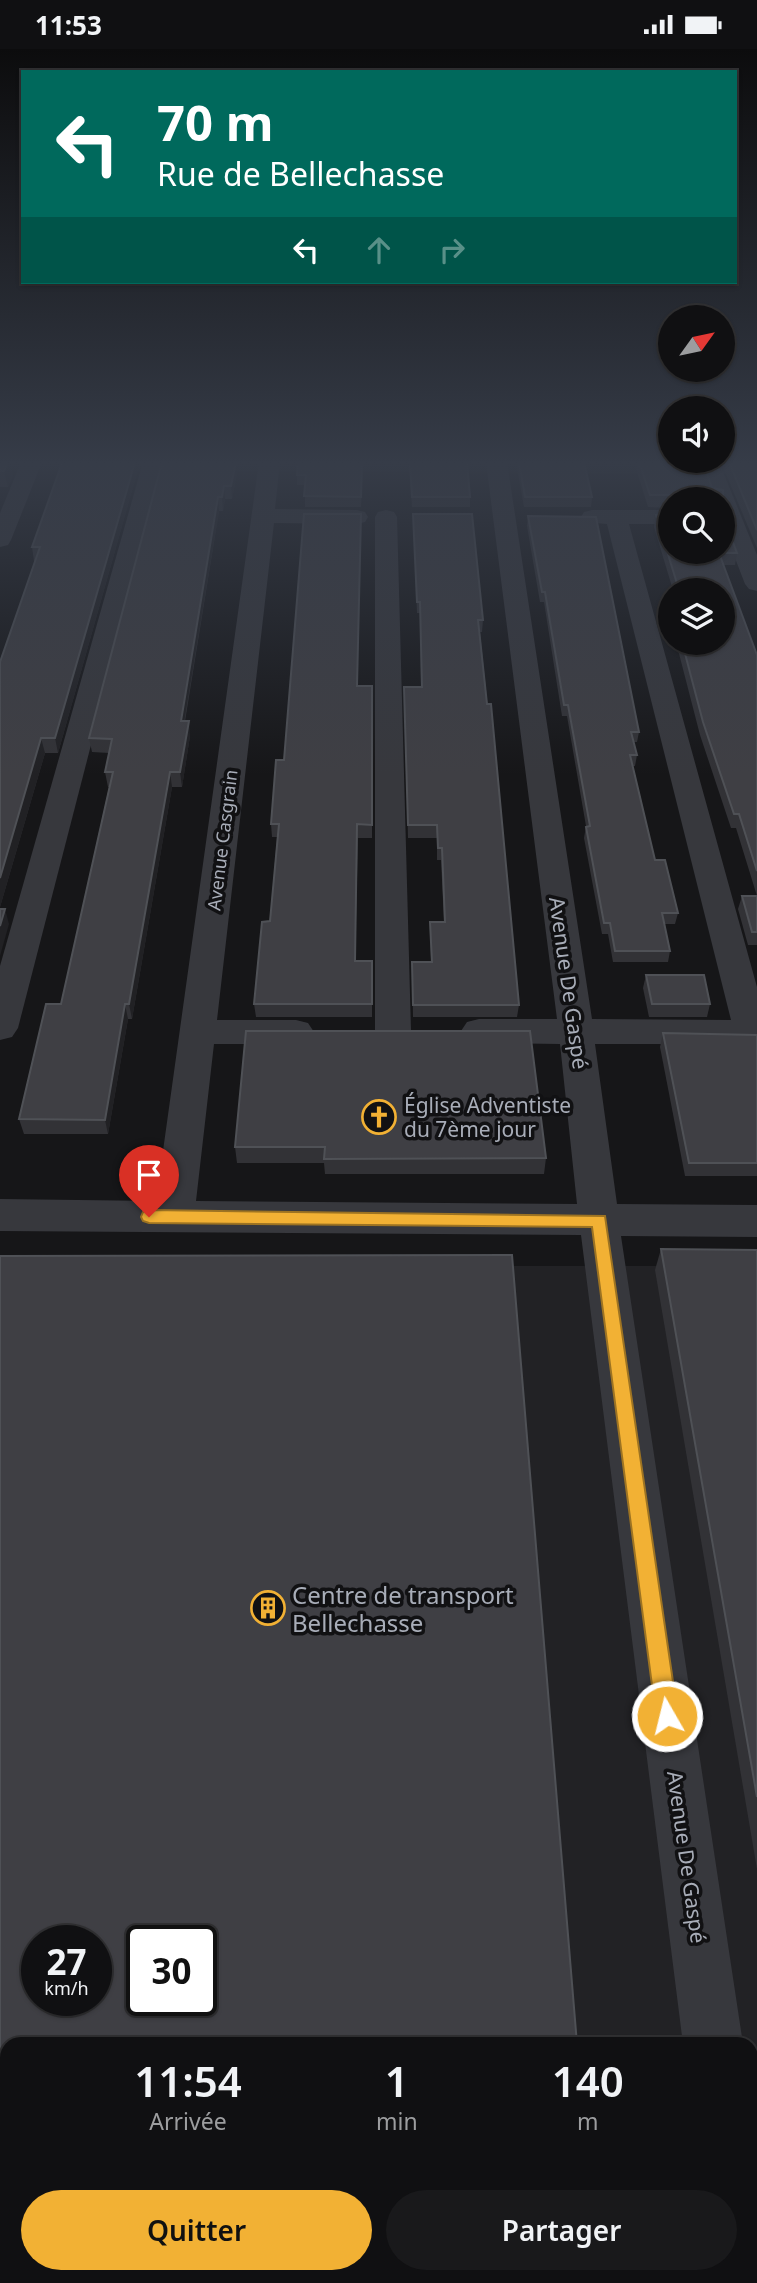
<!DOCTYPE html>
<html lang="fr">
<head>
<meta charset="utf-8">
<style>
  body { margin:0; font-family:"Noto Sans",sans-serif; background:#19191b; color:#f1f3f6; height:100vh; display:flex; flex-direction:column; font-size:26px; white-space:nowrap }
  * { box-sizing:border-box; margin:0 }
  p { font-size:23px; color:#9c9d9f }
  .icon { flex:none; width:38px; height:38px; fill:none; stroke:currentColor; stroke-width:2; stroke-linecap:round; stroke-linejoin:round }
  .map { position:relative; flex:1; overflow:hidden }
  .panel { position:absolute; left:0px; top:1988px; width:758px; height:247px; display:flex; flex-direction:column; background:#101012; border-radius:21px 21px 0 0; box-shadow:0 2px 5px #0004,0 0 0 2px #303032 }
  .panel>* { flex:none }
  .guide { position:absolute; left:21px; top:21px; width:716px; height:214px; border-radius:0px; box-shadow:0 2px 5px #0004,0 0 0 2px #303032; background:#00695c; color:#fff; overflow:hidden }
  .needle { width:46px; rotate:57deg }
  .buttons { position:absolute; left:658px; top:256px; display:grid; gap:14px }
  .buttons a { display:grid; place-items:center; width:77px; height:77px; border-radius:50%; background:#101012; box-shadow:0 2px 5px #0004,0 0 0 2px #303032; font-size:35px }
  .speed { position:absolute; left:21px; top:1876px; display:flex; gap:14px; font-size:35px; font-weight:700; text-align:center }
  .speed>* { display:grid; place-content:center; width:91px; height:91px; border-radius:50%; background:#101012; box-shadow:0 2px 5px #0004,0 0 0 2px #303032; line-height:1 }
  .speed small { font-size:18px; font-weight:400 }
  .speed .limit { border:4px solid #111; border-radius:10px; background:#fff; color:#111 }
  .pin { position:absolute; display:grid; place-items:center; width:60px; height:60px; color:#fff; margin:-72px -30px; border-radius:50% 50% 50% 0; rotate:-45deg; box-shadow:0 0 7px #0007 }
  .pin .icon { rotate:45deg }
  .me { position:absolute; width:77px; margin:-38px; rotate:352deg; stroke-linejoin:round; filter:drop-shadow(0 0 5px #0008) }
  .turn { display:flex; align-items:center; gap:24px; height:147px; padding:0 21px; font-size:32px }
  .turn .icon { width:91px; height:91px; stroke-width:2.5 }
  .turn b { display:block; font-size:49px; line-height:60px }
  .lanes { display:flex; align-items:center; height:66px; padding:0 21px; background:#0003; justify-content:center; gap:35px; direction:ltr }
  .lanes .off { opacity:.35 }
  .eta { display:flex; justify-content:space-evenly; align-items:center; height:119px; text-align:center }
  .eta b { font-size:42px; font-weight:600; line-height:49px }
  .button { display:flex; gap:14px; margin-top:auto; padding:14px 21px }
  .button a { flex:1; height:80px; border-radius:42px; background:#f2b134; color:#111; font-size:28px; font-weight:600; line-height:80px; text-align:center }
  .button a+a { background:#19191b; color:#f1f3f6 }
  .status { display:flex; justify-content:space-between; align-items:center; height:49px; padding:0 35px; background:#101012; direction:ltr }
  .status svg { height:19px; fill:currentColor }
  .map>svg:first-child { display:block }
  .built { fill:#222225; fill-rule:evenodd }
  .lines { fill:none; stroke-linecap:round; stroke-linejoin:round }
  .minor { fill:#37383d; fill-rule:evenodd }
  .wall { fill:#323236 }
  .shaded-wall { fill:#212124 }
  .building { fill:#3f3f44; stroke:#4f5156; stroke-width:2; fill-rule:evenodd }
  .route { fill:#f2b134; stroke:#9d7322; stroke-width:2 }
  .labels { text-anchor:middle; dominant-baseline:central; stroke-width:7; stroke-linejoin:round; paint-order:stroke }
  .far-street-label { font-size:18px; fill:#a8adb8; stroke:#111113 }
  .street-label { font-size:21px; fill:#a8adb8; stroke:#111113 }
  .poi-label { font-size:21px; fill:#a8adb8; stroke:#111113; text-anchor:start }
  .near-poi-label { font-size:24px; fill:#a8adb8; stroke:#111113; text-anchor:start }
</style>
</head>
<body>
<div class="status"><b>11:53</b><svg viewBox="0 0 49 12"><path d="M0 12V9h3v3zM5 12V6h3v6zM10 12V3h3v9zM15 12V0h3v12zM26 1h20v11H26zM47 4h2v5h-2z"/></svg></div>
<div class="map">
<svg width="757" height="2234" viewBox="0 0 757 2234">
  <rect width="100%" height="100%" fill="#161618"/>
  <g class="built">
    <path d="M0 413H757V425L0 421Z"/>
    <path d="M0 1210 488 1217H657L757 1220V2234H0ZM37 1892H96V1951H37ZM142 1892H201V1951H142ZM7 1995H751V2228H7Z"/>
  </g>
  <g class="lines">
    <g class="minor">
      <path d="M21 413H42L11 491 8 496 0 498V464Z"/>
      <path d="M143 413H164L18 979 12 988 0 991V917Z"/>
      <path d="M259 413H280L275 460 357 461 365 463 368 468 365 473 357 475 274 474 217 971H296L308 974 314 983 308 992 296 995H214L196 1152 577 1155 560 995 479 994 467 991 461 982 467 973 479 970H557L486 413H507L592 970 731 971 607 475 584 473 581 468 584 463 592 461H670V475H629L757 938V995H595L617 1155 757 1156V1188L621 1187 743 1995H683L581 1186 0 1182V1150L156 1152Z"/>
      <path d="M698 413H719L757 506V542L749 540 745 535 723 478V450H712Z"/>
      <path d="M386 461 394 463 397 468 411 982 405 991 393 994 381 991 375 982V468L378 463Z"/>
      <rect x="751" y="2043" width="6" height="62"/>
      <path d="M751 2197 757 2200V2234H713L712 2228H751Z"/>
    </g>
  </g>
  <g class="wall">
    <path d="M0 413 13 426 8 438H0Z"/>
    <path d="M59 413H140L58 704H45L0 858V613L35 512H34L32 498 60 421Z"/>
    <path d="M162 413H239L232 450H225L223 462H219L185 672 190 687 182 738H172L132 970H128L108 1085H24L19 1070 61 955 109 738H108L105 723 109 704 92 703 89 689Z"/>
    <path d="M363 413 361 458H305V436H297V426Z"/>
    <path d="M409 413H467L470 448V458H412Z"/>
    <path d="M516 413H584L592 448 591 458H524Z"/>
    <path d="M634 413H703L712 439 723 441V467L737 504 735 516H723L757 606V896H748L738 860 742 847H757L736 779H731L700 686 676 593H723V541H673L654 478 656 466 670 465V502H723V450H670V459L648 458Z"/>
    <path d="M721 413H757V499Z"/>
    <path d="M413 465 483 571 482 583H480L519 956 517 968H413L412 913H431L430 873H444L441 811H437V789H408L404 638H421L420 564H417Z"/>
    <path d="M528 467 639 683 637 693H634L637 706 635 717H633L655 811 678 864 675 875H664L670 902 668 913H613L608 885H602L584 789 586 777 567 667H562L544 553H540L527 477Z"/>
    <path d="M357 637H372V789H358L355 912H372V968H256L254 955 270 872 277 788H272L271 775Z"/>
    <path d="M646 926 710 955 707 968H649L643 939Z"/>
    <path d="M246 982 546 1109 544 1125H325L324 1114H237L235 1098Z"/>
    <path d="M663 984 757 986V1127H685L660 998Z"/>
    <path d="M661 1200 757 1201V1820L655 1221Z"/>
  </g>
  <g class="shaded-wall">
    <path d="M8 413H10L13 426 8 438 4 422Z"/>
    <path d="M135 413H140L58 704 55 689Z"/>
    <path d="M236 413H239L232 450 231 437Z"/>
    <path d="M224 437 225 450 223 462 222 448Z"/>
    <path d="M218 448 219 462 182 686 181 672Z"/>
    <path d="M189 672 190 687 182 738 180 723Z"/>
    <path d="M41 689 45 704 0 858V829Z"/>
    <path d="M170 723 172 738 132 970 129 955Z"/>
    <path d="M5 860 9 875 0 907V877Z"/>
    <path d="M125 955 128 970 108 1085 105 1071Z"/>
  </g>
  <g class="building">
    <path d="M0 413H8L4 422H0Z"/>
    <path d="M59 413H135L55 689H41L0 829V613L40 498H32L62 414Z"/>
    <path d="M162 413H236L231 437H224L222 448H218L181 672H189L180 723H170L129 955H125L105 1071 19 1070 46 955H61L113 723H105L112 690 89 689Z"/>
    <path d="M298 413H362L361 448 304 447 306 426H297Z"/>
    <path d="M410 413H467L470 448H412Z"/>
    <path d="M519 413H584L592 448H525Z"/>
    <path d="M639 413H703L712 439 723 441V467L737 504H719L757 606V822L739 765H734L703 673 682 593H723V541H679L656 466 670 465V502H723V450H675L672 446H650Z"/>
    <path d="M729 413H757V481Z"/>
    <path d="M304 465H361L357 637H372V776L357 775 355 912H372V955H254L262 873 270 872 279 775H271L276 711H284Z"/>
    <path d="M413 465H472L483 571H478L487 655H491L519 956H413L412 913H432L430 873H445L442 799H438L437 776H408L404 638H422L420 553H417Z"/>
    <path d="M528 467 596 468 639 683H631L637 706H630L655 811H665L678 864H662L670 902H615L610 874H604L586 778 590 777 568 656H564L545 543H542Z"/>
    <path d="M742 847H757V883H752Z"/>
    <path d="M0 860H5L0 877Z"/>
    <path d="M646 926H704L710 955H652Z"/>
    <path d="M246 982H530L546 1109 324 1110 325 1098H235Z"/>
    <path d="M663 984 757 986V1114H689Z"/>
    <path d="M661 1200 757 1201V1748Z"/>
    <path d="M512 1206 577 1995H7V2228H596L597 2234H0V1207ZM37 1892H96V1951H37ZM142 1892H201V1951H142Z"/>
  </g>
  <linearGradient id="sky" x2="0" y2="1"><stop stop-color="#0c0c0d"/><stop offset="0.57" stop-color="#363c48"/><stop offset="1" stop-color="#363c48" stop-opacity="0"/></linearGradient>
  <rect width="757" height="726" fill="url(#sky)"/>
  <path class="route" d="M149 1161 605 1167 678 1667 675 1675 667 1678 660 1675 656 1667 592 1178 149 1174 143 1172 141 1168 143 1163Z"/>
  <defs>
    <g id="church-ring" transform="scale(1.75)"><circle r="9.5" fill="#111113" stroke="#f2b134" stroke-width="1.5"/><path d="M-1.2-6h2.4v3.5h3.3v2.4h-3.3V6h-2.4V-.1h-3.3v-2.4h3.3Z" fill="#f2b134"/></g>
    <g id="building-ring" transform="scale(1.75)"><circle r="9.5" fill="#111113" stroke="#f2b134" stroke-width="1.5"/><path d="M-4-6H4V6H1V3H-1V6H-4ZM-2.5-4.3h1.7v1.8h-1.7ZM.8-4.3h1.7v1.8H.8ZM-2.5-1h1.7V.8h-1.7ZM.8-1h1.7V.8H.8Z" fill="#f2b134"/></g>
  </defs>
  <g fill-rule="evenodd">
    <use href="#church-ring" x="379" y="1068"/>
    <use href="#building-ring" x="268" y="1559"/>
  </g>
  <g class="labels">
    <g class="far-street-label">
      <text transform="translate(222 791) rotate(-83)">Avenue Casgrain</text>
    </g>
    <g class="street-label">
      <text transform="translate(569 934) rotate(82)">Avenue De Gaspé</text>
      <text transform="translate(687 1808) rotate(82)">Avenue De Gaspé</text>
    </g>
    <g class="poi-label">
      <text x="404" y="1056">Église Adventiste<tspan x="404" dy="24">du 7ème jour</tspan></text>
    </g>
    <g class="near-poi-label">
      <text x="292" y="1545">Centre de transport<tspan x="292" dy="28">Bellechasse</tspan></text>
    </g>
  </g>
</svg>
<div class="buttons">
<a><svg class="needle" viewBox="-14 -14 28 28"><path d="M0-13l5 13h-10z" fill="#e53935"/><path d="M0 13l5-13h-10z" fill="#9c9d9f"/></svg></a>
<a><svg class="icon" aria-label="sound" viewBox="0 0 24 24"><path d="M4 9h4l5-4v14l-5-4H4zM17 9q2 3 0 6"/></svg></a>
<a><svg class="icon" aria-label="search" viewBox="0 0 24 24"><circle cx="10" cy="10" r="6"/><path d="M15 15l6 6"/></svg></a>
<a><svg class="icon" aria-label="layers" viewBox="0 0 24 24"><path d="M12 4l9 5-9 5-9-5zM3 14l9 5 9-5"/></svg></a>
</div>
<div class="speed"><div>27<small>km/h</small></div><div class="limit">30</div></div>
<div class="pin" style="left:149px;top:1168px;background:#d93025"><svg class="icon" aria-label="arrive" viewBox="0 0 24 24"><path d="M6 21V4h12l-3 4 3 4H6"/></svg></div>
<svg class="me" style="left:667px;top:1667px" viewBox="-20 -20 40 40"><circle r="17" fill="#f2b134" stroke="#fff" stroke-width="3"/><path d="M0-11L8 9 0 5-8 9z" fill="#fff"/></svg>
<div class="guide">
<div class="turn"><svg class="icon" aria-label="left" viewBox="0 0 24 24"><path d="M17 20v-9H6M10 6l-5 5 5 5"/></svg><div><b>70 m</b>Rue de Bellechasse</div></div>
<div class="lanes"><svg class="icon" aria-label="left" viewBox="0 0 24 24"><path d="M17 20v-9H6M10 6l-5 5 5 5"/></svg><svg class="icon off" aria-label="ahead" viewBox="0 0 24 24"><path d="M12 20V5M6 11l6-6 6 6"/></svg><svg class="icon off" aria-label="right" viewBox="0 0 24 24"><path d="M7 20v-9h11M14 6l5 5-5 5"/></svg></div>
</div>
<section class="panel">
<div class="eta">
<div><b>11:54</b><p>Arrivée</p></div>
<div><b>1</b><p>min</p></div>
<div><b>140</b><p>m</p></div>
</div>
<div class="button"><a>Quitter</a><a>Partager</a></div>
</section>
</div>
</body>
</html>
